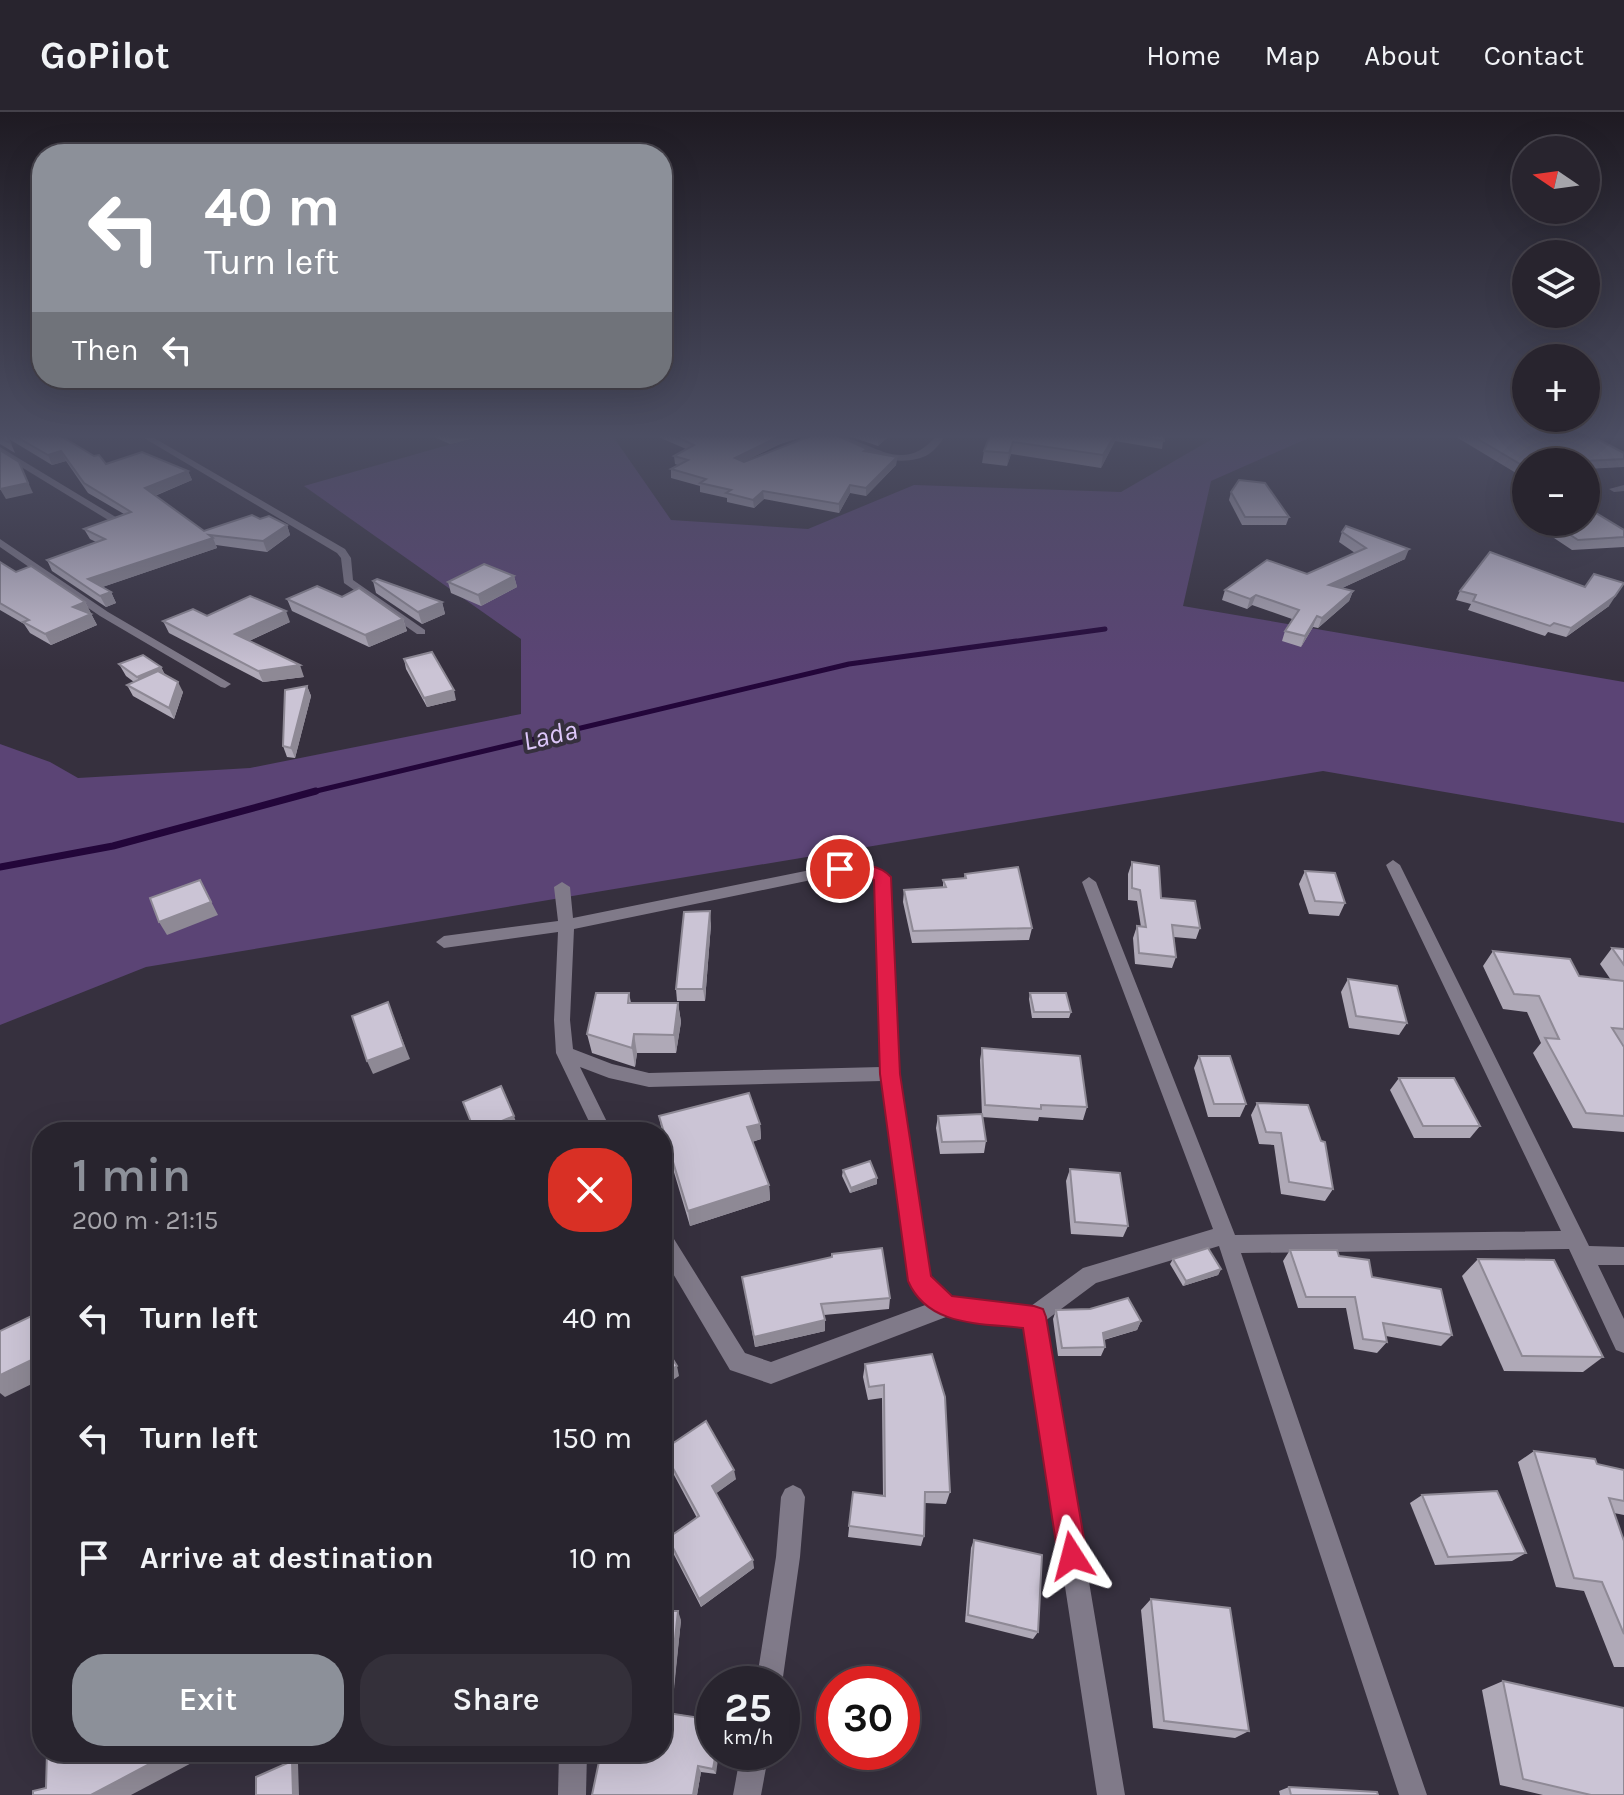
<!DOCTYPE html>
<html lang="en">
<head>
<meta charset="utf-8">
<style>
  body { margin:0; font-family:Karla,sans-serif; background:#34303a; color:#f1f3f6; height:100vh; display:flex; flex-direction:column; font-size:30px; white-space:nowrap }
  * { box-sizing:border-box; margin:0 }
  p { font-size:26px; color:#a5a4aa }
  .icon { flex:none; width:44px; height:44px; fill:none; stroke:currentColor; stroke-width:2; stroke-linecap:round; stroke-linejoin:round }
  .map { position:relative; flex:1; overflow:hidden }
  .sheet { position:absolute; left:32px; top:1010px; width:640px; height:640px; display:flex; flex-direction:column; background:#28242e; border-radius:32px; box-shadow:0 8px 32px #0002,0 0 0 2px #44414a }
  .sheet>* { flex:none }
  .hud { position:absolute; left:32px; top:32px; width:640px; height:244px; border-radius:32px; box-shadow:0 8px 32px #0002,0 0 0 2px #44414a; background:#8c9099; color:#fff; overflow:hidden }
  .needle { width:52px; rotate:283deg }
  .tools { position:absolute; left:1512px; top:24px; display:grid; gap:16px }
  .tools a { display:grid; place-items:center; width:88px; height:88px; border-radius:50%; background:#28242e; box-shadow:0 8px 32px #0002,0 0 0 2px #44414a; font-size:40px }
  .speed { position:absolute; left:696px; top:1554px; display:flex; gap:16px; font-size:40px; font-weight:700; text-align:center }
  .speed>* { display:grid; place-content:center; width:104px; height:104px; border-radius:50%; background:#28242e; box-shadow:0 8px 32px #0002,0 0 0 2px #44414a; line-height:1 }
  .speed small { font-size:20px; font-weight:400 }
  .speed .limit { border:12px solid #d22; background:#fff; color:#111 }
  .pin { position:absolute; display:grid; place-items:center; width:68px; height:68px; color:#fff; margin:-34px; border:4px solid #fff; border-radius:50%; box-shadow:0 2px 8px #0007 }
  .me { position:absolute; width:88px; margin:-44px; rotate:351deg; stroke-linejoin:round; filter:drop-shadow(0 0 6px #0008) }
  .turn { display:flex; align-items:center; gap:28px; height:168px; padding:0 40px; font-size:36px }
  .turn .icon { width:104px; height:104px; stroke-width:2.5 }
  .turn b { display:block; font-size:56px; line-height:68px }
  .then { display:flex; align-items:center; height:76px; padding:0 40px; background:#0003; gap:16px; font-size:30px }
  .round { display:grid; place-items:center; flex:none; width:84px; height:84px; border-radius:32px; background:#34303a }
  .headline { display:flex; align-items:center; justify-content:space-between; height:136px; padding:0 40px }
  h1 { font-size:48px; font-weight:600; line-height:60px; color:#8c9099 }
  .action { display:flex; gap:16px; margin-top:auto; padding:16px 40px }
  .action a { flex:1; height:92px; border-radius:32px; background:#8c9099; color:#fff; font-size:32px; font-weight:600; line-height:92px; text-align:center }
  .action a+a { background:#34303a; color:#f1f3f6 }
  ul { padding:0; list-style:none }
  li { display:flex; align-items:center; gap:24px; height:120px; padding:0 40px }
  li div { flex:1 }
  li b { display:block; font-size:30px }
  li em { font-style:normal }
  header { display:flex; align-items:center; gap:48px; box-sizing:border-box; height:112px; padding:0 40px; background:#28242e; border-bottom:2px solid #44414a }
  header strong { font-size:38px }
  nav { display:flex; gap:44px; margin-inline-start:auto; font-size:28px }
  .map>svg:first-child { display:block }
  .green { fill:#5b4475 }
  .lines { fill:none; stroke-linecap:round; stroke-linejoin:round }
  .stream-far1 { stroke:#23063a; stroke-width:5 }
  .stream { stroke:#23063a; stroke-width:7 }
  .minor { fill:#807a89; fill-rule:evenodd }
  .wall { fill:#afa9b7 }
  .shaded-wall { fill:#8e8995 }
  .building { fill:#cbc4d5; stroke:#8e8995; stroke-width:2 }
  .route { fill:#e11d48; stroke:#92132f; stroke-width:2 }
  .labels { text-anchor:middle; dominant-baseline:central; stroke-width:8; stroke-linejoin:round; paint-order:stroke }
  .water-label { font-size:28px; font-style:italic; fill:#ddc7fa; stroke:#36303e }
</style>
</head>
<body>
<header>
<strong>GoPilot</strong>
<nav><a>Home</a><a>Map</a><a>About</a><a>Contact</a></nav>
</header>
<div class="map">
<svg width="1624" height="1683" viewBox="0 0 1624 1683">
  <rect width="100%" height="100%" fill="#36303e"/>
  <path class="green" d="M483 323H612L671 408 808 417 914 373 1121 380 1219 323H1315L1211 369 1183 494 1624 570V711L1323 659 146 855 0 913V632L50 650 78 666 250 656 521 602V527L304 374Z"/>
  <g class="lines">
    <path class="stream-far1" d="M308 681 849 552 1105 517"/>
    <path class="stream" d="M0 755 113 734 316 679"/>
    <g class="minor">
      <path d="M139 323H149L345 437 351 446 353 468 425 518V522H417L344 471 341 446 337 441Z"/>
      <path d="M827 323C869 323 900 368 937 323H946C941 330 936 337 929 342 901 359 851 340 827 323Z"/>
      <path d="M0 335 124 410 126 412 118 414 0 342Z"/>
      <path d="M1624 373V379L1614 380 1609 377Z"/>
      <path d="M0 427 108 500 231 572 225 576 221 575 100 504 0 435Z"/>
      <path d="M1393 748 1400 753 1589 1134 1624 1135V1153H1598L1624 1207V1241L1616 1238 1569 1137 1241 1141 1427 1683H1399L1219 1134 1096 1171 1045 1209 1125 1683H1097L1025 1214 946 1205 771 1272 730 1258 662 1143V1116L669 1119 745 1241 771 1250 928 1192 913 1176 910 1169 882 969 649 975 609 966 580 955 612 1020H594L556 941 554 908 558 820 444 836 436 830 444 824 558 809 554 775 562 770 570 775 573 806 840 752 866 753 887 761 899 962 930 1164 951 1185 1031 1194 1083 1156 1213 1117 1082 770 1089 765 1096 770 1235 1123 1561 1119 1386 753ZM840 762 864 763 875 768 881 955 649 961 612 952 573 937 570 908 574 817Z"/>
      <path d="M793 1373 801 1377 805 1385 800 1445 782 1572H756L776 1445 781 1385 785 1377Z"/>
      <path d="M559 1640H587L586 1683H558Z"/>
      <path d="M741 1640H769L761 1683H733Z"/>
    </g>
  </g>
  <g class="wall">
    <path d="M0 323H59L106 352 188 359 192 368 155 384 204 419 260 407 287 413 290 423 267 440 216 433 217 436 102 475 111 480 116 491 106 495 52 459 47 448 96 430 90 427 84 417 124 402 88 381 66 349 52 353 9 327 15 341 0 332Z"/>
    <path d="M430 323H486L450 332Z"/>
    <path d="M654 323H807L780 332 743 350 867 337 866 339 897 345 896 353 866 384 850 381 839 401 764 387 754 396 727 390V386L700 380V374L671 366V357L678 353 675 352 674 344 686 337Z"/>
    <path d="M846 323H890L878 334Z"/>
    <path d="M990 323H1164L1162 337 1115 329 1101 356 1011 342 1007 354 982 351 984 339Z"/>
    <path d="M1453 323H1590L1624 341V355L1586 357V350H1526V361H1516Z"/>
    <path d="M1231 380 1289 405 1286 413H1242L1229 388Z"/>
    <path d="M1530 410H1586L1624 418V435L1572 438Z"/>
    <path d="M1342 420 1405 447 1342 476 1353 479 1349 489 1318 516 1313 515 1301 535 1282 529 1285 519 1292 507 1252 493 1247 497 1222 488 1225 478 1307 462 1355 441 1339 430Z"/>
    <path d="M0 450 16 460 85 490 97 513 51 533 30 521 24 512 0 498Z"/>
    <path d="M514 464 517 475 481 494 451 481 448 470Z"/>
    <path d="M373 469 442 490 445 502 422 512 376 481Z"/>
    <path d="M1460 479 1609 494 1566 525 1548 520 1545 524 1468 498 1471 492 1456 488Z"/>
    <path d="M342 485 403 507 407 519 369 535 292 499 287 487Z"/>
    <path d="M207 504 290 510 249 529 304 565 263 570 169 521 163 509Z"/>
    <path d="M404 547 456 588 427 595 406 557Z"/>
    <path d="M119 552 161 555 165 563 183 580 174 607 133 584 127 573 134 570 126 564Z"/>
    <path d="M307 574 311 584 295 646 287 645 283 634Z"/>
    <path d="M1132 750 1161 786 1200 816 1196 827 1174 825 1176 845 1172 856 1135 852 1133 826 1137 814 1141 815 1137 789 1128 788V762Z"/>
    <path d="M1305 759 1345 791 1339 804 1309 802 1299 772Z"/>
    <path d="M965 762 1032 816 1029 828 912 831 903 790 904 778 943 775V768L964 766Z"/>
    <path d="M711 812 705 889H677L676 877Z"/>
    <path d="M1612 836 1624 837V1020L1573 1016 1533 941 1541 931 1527 900 1503 897 1483 854 1493 839 1579 864 1611 868 1600 852Z"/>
    <path d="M1348 867 1407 911 1399 923 1349 916 1341 880Z"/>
    <path d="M629 881 631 891H678L681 910 676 941H637L635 955 592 941 587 922Z"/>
    <path d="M1030 881 1071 900 1069 906H1032L1029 887Z"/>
    <path d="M982 936 1087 995 1083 1008 1039 1005 1038 1009 982 1005 986 1029 984 1041 940 1042 936 1016 938 1004H982L980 948Z"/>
    <path d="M1199 944 1246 992 1240 1005H1208L1194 956Z"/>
    <path d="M1399 966 1480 1014 1470 1026H1414L1390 978Z"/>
    <path d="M1257 991 1321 1029 1333 1077 1325 1089 1281 1082 1274 1033 1259 1032 1251 1003Z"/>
    <path d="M659 1004 760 1012 761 1027 752 1030 769 1073 770 1088 690 1114 662 1020Z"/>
    <path d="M1070 1057 1128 1114 1123 1125 1071 1122 1066 1069Z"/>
    <path d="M843 1058 877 1072 850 1081 842 1064Z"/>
    <path d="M1290 1138 1339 1144 1372 1165 1452 1223 1441 1234 1386 1224 1387 1230 1377 1241 1354 1237 1346 1196H1298L1283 1149Z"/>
    <path d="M1173 1147 1221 1157 1218 1163 1183 1174 1170 1152Z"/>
    <path d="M1478 1147 1603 1245 1583 1260 1504 1259 1462 1164Z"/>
    <path d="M742 1165 890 1186 889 1197 824 1203 825 1219 755 1235Z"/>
    <path d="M1056 1198 1141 1209 1137 1218 1104 1228 1105 1235 1101 1244H1058L1053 1207Z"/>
    <path d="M932 1242 950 1380 946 1392 925 1391 924 1424 921 1434 848 1425 853 1380 883 1384 882 1286 868 1288 863 1265 865 1252Z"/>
    <path d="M663 1338 736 1367 716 1381 754 1456 701 1495 670 1435 668 1426 697 1406 666 1348Z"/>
    <path d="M1534 1339 1624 1358V1403L1614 1401 1624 1429V1555H1614L1584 1479 1556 1475 1518 1350Z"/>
    <path d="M1422 1383 1526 1441 1512 1449 1435 1453 1410 1391Z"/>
    <path d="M974 1428 1038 1520 1033 1527 965 1510 971 1436Z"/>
    <path d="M1151 1487 1249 1619 1235 1626 1153 1616 1141 1498Z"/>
    <path d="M681 1508 671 1601 714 1608 716 1662 701 1660 697 1683H592Z"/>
    <path d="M1503 1569 1624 1683H1543L1500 1673 1482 1578Z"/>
    <path d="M1289 1675 1378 1683H1280L1279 1679Z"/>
  </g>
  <g class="shaded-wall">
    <path d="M448 323H486L450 332Z"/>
    <path d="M782 323H807L780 332 735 354V346Z"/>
    <path d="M882 323H890L878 334V326Z"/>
    <path d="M1115 323H1116L1114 331 1101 356 1103 343Z"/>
    <path d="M1013 330 1011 342 1007 354 1009 341Z"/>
    <path d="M61 339 66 349 52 353 48 343Z"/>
    <path d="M897 345 896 353 866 384V376Z"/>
    <path d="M19 350 33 381 6 387 0 377Z"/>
    <path d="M188 359 192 368 149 386 145 376Z"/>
    <path d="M850 373V381L839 401V392Z"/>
    <path d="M763 379 764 387 754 396 753 388Z"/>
    <path d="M287 413 290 423 267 440 263 429Z"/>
    <path d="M213 426 217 436 94 478 88 467Z"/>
    <path d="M1409 437 1405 447 1325 484 1329 473Z"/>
    <path d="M514 464 517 475 481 494 478 483Z"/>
    <path d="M1624 471 1609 494 1566 525 1571 516Z"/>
    <path d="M1353 479 1349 489 1318 516 1322 506Z"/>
    <path d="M111 480 116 491 106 495 100 484Z"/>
    <path d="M1256 483 1252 493 1247 497 1250 487Z"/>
    <path d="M85 490 91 501 73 495Z"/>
    <path d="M442 490 445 502 422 512 418 500Z"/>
    <path d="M286 499 290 510 240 533 235 522Z"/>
    <path d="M91 502 97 513 51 533 45 522Z"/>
    <path d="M1317 504 1313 515 1301 535 1305 524Z"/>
    <path d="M403 507 407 519 369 535 365 523Z"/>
    <path d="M300 553 304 565 263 570 258 559Z"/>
    <path d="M161 555 167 567 144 577 137 565Z"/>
    <path d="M178 570 183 580 174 607 169 596Z"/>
    <path d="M307 574 311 584 295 646 291 636Z"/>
    <path d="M454 578 456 588 427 595 424 586Z"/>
    <path d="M200 768 218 803 167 823 159 810Z"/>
    <path d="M710 799 711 812 705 889 703 877Z"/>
    <path d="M388 890 410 947 373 962 367 949Z"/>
    <path d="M678 891 681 910 676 941 674 923Z"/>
    <path d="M634 922 637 941 635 955 632 936Z"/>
    <path d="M514 1004 518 1016 508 1020H475Z"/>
    <path d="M760 1012 761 1027 748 1031 747 1015Z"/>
    <path d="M877 1066V1072L850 1081 851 1076Z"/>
    <path d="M769 1073 770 1088 690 1114 688 1099Z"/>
    <path d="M1221 1157 1218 1163 1183 1174 1186 1169Z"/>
    <path d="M825 1208V1219L755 1235 754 1225Z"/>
    <path d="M1141 1209 1137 1218 1099 1229 1103 1221Z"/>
    <path d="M42 1243V1267L5 1285 0 1281V1263Z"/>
    <path d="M677 1254 679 1264 662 1275V1263Z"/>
    <path d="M734 1358 736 1367 714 1383 712 1374Z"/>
    <path d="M753 1448 754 1456 701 1495 699 1487Z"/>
    <path d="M678 1499 681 1508 671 1607 667 1601Z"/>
    <path d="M172 1640H203L200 1641 201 1646 131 1683H91Z"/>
    <path d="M716 1640H719L716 1662 713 1657Z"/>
    <path d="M292 1649 298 1652 299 1683H293Z"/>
    <path d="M698 1654 701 1660 697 1683H693Z"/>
  </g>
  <g class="building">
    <path d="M0 323H7L10 331 0 326Z"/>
    <path d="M13 323H59L94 344 99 343 106 352 142 340 188 359 145 376 204 419 252 403 260 407 269 404 287 413 263 429 209 423 213 426 88 467 111 480 100 484 47 448 105 427 84 417 131 400 84 371 61 339 48 343Z"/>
    <path d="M672 323H782L735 346 744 350 813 323H837L867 337 864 339 897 345 866 376 850 373 839 392 763 379 753 388 726 381 731 378 700 371 706 367 671 357 688 348 674 344 694 333Z"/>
    <path d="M990 323H1115L1103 343 1013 330 1009 341 984 339Z"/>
    <path d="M1127 323H1164V329Z"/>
    <path d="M1471 323H1590L1624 341V347L1564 350H1526V352H1520Z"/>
    <path d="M0 338 19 350 28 371 0 377Z"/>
    <path d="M1239 368 1265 371 1289 405H1245L1231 380Z"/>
    <path d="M1586 395 1624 418V425L1578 428 1551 410H1586Z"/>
    <path d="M1346 414 1409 437 1329 473 1353 479 1322 506 1317 504 1305 524 1285 519 1299 498 1256 483 1250 487 1225 478 1267 448 1307 462 1366 436 1342 420Z"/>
    <path d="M1490 440 1585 475 1594 462 1624 471 1615 484 1571 516 1554 511 1550 514 1473 489 1476 483 1460 479Z"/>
    <path d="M0 450 16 460 31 454 85 490 73 495 91 502 45 522 23 510 29 508 0 491Z"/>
    <path d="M484 452 514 464 478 483 448 470Z"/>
    <path d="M377 467 442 490 418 500 373 469Z"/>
    <path d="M317 474 342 485 359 476 403 507 365 523 287 487Z"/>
    <path d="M250 484 286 499 235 522 300 553 258 559 163 509 193 497 207 504Z"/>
    <path d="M432 540 454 578 424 586 404 547Z"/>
    <path d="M143 543 161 555 137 565 119 552Z"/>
    <path d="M158 559 178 570 169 596 127 573Z"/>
    <path d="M307 574 291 636 283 634 285 578Z"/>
    <path d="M1132 750 1159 754 1161 786 1195 789 1200 816 1172 813 1176 845 1139 841 1137 814 1146 815 1140 778 1132 776Z"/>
    <path d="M1018 755 1032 816 913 819 904 778 946 775 943 768 966 766 965 762Z"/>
    <path d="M1305 759 1335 761 1345 791 1315 789Z"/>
    <path d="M200 768 211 790 159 810 150 786Z"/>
    <path d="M710 799 703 877H676L684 800Z"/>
    <path d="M1612 836 1624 837V853Z"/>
    <path d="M1493 839 1570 847 1579 864 1624 869V917L1612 916 1624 935V1004L1586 1001 1545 926 1559 927 1539 884 1514 882Z"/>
    <path d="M1348 867 1397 874 1407 911 1356 904Z"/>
    <path d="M596 881H629L628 891H678L674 923 634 922 632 936 587 922Z"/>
    <path d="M1030 881H1066L1071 900H1034Z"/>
    <path d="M388 890 404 935 367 949 352 904Z"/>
    <path d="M982 936 1080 944 1087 995 1041 993V997L985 993Z"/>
    <path d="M1199 944H1230L1246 992H1214Z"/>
    <path d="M1399 966H1454L1480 1014H1423Z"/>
    <path d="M501 974 514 1004 475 1020 463 990Z"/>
    <path d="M749 981 760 1012 747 1015 769 1073 688 1099 659 1004Z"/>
    <path d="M1257 991 1308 993 1321 1029 1325 1030 1333 1077 1289 1070 1281 1021 1266 1020Z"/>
    <path d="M982 1002 986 1029 942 1030 938 1004Z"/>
    <path d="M870 1049 877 1066 851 1076 843 1058Z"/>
    <path d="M1070 1057 1120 1061 1128 1114 1075 1110Z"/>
    <path d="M882 1136 890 1186 821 1192 825 1208 754 1225 742 1165 832 1145V1142Z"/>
    <path d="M1208 1136 1221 1157 1186 1169 1173 1147Z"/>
    <path d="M1290 1138H1337L1339 1144 1369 1148 1372 1165 1441 1177 1452 1223 1383 1211 1387 1230 1363 1227 1355 1185H1306Z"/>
    <path d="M1478 1147 1554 1148 1603 1245 1522 1244Z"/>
    <path d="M1128 1186 1141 1209 1103 1221 1105 1235 1062 1236 1056 1198 1090 1197Z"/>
    <path d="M42 1199V1243L0 1263V1219Z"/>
    <path d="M662 1230 677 1254 662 1263Z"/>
    <path d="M932 1242 945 1285 950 1380H925L924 1424 849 1414 853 1380 885 1384 884 1273 869 1275 865 1252Z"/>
    <path d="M706 1309 734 1358 712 1374 753 1448 699 1487 668 1426 699 1404 663 1338Z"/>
    <path d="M1534 1339 1595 1347 1597 1352 1624 1358V1389L1609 1386 1624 1429V1522L1602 1470 1574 1466Z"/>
    <path d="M1497 1379 1526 1441 1448 1445 1422 1383Z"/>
    <path d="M974 1428 1042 1443 1038 1520 968 1503Z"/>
    <path d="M1151 1487 1230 1496 1249 1619 1164 1609Z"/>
    <path d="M662 1499H678L667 1601 714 1608V1640H716L713 1657 698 1654 693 1683H592L601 1640H662Z"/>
    <path d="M1503 1569 1624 1596V1683H1591L1523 1667Z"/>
    <path d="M42 1596V1630L33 1628V1601Z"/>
    <path d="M47 1640H172L91 1683H33V1679L46 1676Z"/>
    <path d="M292 1649 293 1683H256V1665Z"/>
    <path d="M1289 1675 1377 1680 1378 1683H1291Z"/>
  </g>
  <linearGradient id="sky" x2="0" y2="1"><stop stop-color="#1e1a22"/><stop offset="0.58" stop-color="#4c4e63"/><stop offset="1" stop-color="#4c4e63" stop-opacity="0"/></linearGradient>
  <rect width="1624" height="559" fill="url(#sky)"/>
  <path class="route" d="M840 752C858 752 878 751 891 765L900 962 931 1164 952 1184 1034 1194 1043 1197 1046 1205 1087 1444 1082 1454 1072 1458 1062 1454 1058 1444 1023 1216C981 1211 928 1215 908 1169L880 962 874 768 863 763 834 761 831 757Z"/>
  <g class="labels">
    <g class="water-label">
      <text transform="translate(550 623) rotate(-13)">Lada</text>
    </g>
  </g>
</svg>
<div class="tools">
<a><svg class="needle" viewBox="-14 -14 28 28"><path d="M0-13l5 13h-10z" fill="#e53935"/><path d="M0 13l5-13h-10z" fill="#a5a4aa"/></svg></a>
<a><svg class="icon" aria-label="layers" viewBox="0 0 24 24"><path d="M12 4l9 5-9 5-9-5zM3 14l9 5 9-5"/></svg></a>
<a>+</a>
<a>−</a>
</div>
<div class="speed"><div>25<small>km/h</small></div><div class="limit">30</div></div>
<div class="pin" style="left:840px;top:757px;background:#d93025"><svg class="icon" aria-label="arrive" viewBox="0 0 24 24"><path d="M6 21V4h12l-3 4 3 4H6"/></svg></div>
<svg class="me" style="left:1072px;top:1444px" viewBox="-20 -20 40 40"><path d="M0-17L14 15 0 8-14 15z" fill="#e11d48" stroke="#fff" stroke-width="4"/></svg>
<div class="hud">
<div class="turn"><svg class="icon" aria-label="left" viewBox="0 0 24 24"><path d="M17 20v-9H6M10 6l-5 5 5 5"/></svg><div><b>40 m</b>Turn left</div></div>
<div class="then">Then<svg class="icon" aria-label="left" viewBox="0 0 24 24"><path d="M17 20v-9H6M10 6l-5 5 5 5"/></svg></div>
</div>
<section class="sheet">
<div class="headline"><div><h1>1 min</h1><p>200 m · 21:15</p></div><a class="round" style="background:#d93025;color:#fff"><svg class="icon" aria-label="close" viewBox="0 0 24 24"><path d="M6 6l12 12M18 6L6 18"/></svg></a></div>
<ul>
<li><svg class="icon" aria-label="left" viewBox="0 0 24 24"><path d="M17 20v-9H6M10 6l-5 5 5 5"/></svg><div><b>Turn left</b></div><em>40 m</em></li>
<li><svg class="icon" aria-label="left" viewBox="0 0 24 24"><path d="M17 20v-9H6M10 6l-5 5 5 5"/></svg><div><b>Turn left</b></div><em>150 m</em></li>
<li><svg class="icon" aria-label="arrive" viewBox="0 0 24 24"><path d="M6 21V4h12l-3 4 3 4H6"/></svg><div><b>Arrive at destination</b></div><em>10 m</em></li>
</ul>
<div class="action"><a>Exit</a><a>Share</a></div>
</section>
</div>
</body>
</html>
